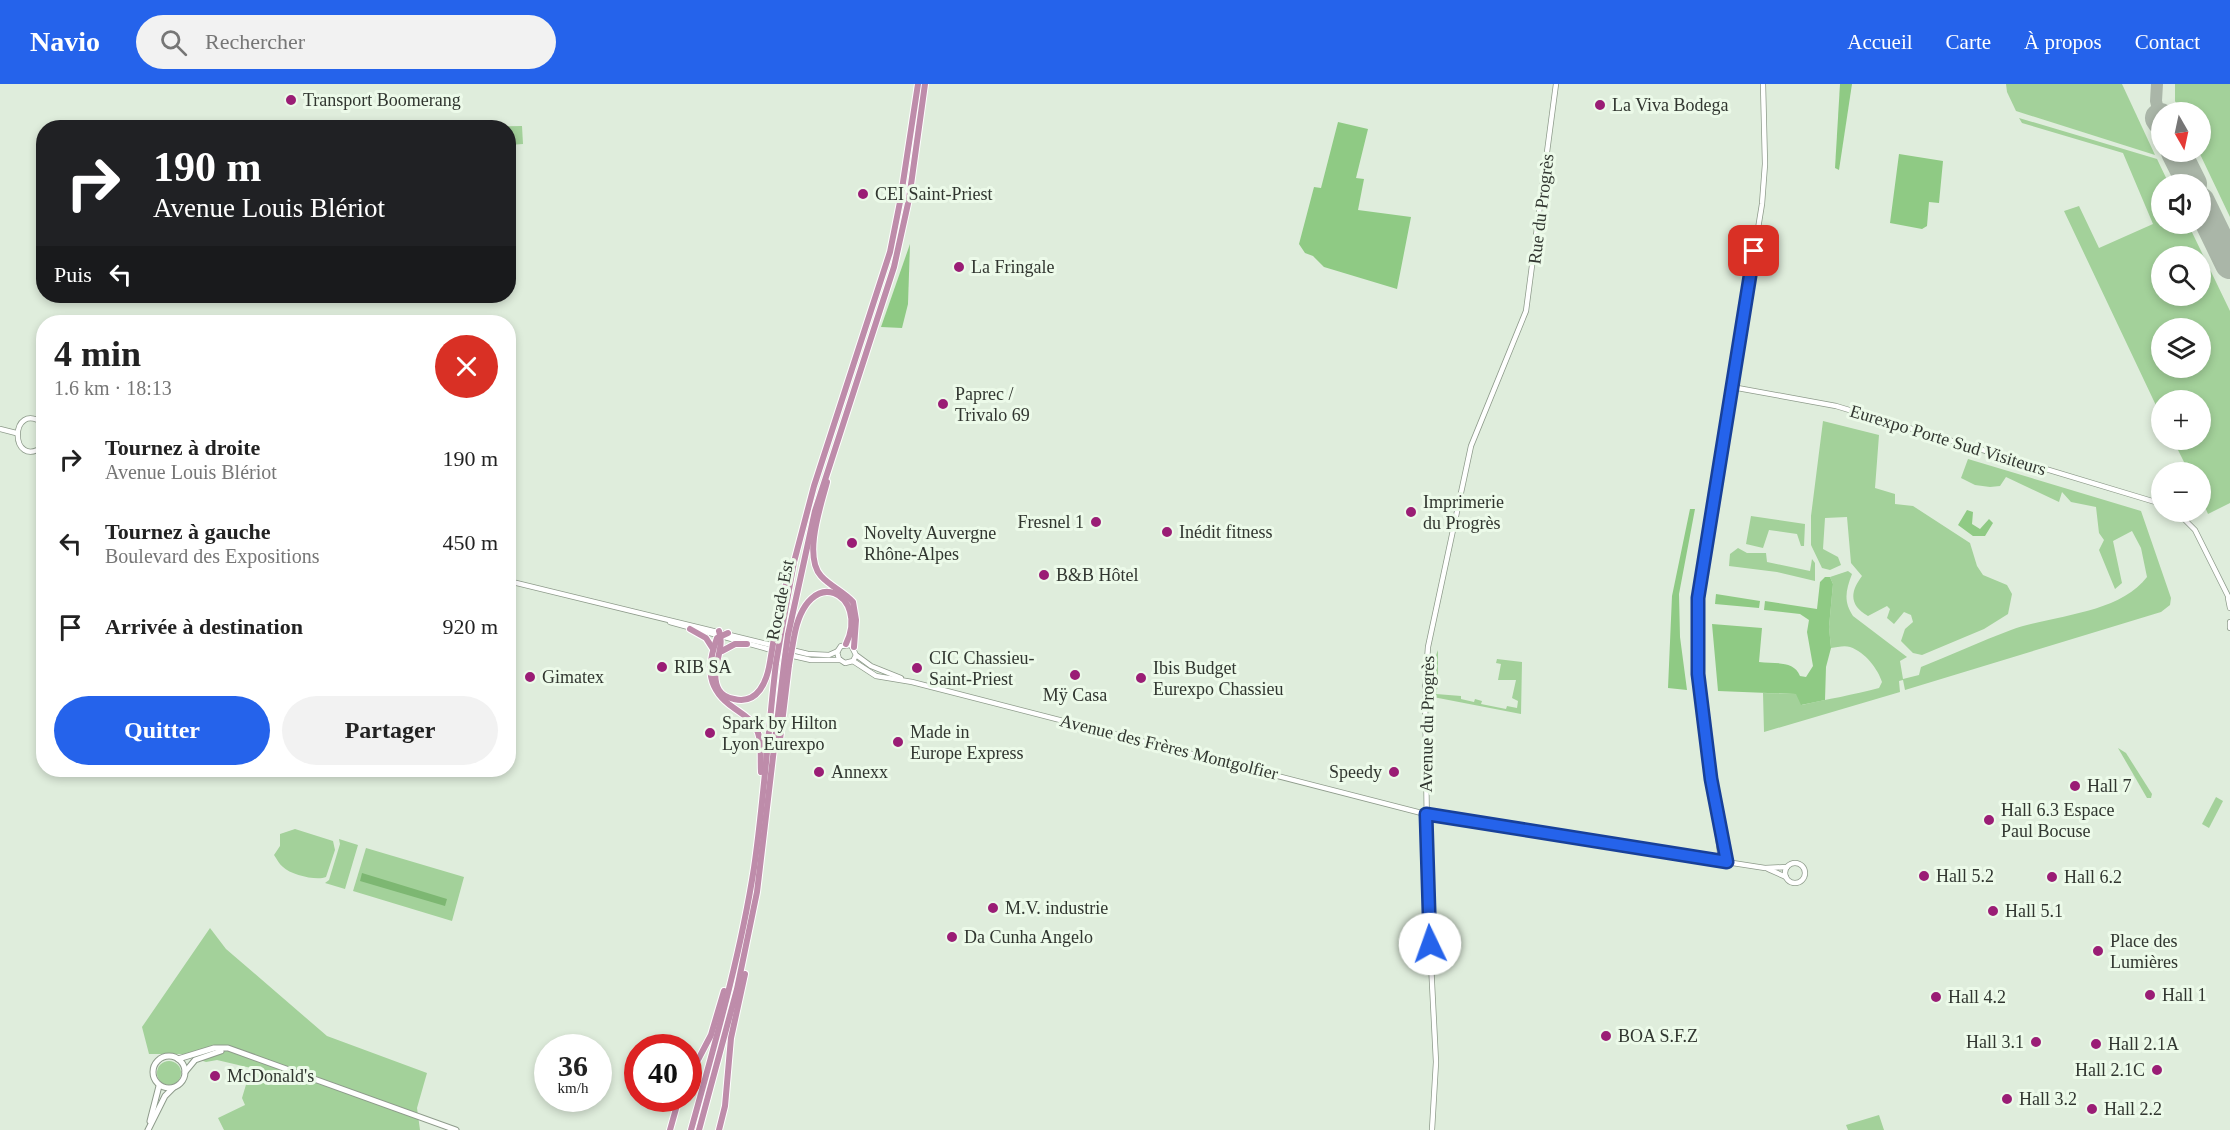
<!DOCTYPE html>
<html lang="fr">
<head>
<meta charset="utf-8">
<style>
  body { margin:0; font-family:"Times New Roman",serif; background:#f2f2f2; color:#222; height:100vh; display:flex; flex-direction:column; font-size:22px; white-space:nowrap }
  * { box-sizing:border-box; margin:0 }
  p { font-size:20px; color:#767676 }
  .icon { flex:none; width:33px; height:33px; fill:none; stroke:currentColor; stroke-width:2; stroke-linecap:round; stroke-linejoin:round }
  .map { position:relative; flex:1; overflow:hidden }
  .details { position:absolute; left:36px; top:231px; width:480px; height:462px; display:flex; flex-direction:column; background:#fff; border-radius:24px; box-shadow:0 3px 9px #0003 }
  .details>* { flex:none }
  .banner { position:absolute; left:36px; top:36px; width:480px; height:183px; border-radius:24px; box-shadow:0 3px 9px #0003; background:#202124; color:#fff; overflow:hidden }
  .needle { width:39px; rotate:171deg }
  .controls { position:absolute; left:2151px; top:18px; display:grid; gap:12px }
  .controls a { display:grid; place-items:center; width:60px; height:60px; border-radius:50%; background:#fff; box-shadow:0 3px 9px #0003; font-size:30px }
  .speed { position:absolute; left:534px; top:950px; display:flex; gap:12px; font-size:30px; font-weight:700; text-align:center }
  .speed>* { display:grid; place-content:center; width:78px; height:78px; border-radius:50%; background:#fff; box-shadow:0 3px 9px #0003; line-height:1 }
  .speed small { font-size:15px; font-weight:400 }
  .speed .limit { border:9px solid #d22; background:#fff; color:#111 }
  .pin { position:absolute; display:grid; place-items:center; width:51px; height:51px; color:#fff; margin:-26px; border-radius:12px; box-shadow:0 3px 9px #0006 }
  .me { position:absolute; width:66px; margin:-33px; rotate:357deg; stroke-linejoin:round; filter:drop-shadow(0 0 4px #0008) }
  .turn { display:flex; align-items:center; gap:21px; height:126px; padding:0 18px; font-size:27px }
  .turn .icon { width:78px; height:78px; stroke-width:2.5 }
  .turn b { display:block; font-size:42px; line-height:51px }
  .then { display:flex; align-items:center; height:57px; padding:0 18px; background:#0003; gap:12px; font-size:22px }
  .round { display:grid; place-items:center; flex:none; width:63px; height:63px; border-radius:32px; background:#f2f2f2 }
  .overview { display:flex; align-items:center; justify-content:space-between; height:102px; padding:0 18px }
  h1 { font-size:36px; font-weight:600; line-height:45px }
  .primary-button { display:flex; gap:12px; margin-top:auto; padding:12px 18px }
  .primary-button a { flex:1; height:69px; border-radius:36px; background:#2563eb; color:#fff; font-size:24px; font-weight:600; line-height:69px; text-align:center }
  .primary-button a+a { background:#f2f2f2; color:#222 }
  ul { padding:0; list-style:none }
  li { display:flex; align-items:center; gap:18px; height:84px; padding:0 18px }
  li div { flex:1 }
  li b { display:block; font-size:22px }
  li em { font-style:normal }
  header { display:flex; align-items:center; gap:36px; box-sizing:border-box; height:84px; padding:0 30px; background:#2563eb; color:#fff }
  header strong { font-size:28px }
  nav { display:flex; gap:33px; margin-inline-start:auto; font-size:21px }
  .search { width:420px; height:54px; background:#f2f2f2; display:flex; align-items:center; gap:15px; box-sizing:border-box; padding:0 21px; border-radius:33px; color:#767676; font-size:22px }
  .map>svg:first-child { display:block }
  .green { fill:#a3d19a; fill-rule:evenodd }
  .forest { fill:#8fca84 }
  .water { fill:#7db772 }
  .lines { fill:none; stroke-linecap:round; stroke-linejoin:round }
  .taxiway { stroke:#aab6a8; stroke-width:12 }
  .runway { stroke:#aab6a8; stroke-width:30 }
  .tertiary-casing { stroke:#8e9b8b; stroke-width:6 }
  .secondary-casing { stroke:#8e9b8b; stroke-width:7 }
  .trunk-casing { stroke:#fff; stroke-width:8 }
  .tertiary { stroke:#fff; stroke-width:4.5 }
  .secondary { stroke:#fff; stroke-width:5 }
  .trunk { stroke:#be8caa; stroke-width:6 }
  .trunk-bridge-casing { stroke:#fff; stroke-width:8; stroke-linecap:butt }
  .trunk-bridge { stroke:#be8caa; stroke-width:6 }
  .route-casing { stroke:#184099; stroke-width:15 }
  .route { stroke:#2563eb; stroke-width:10 }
  .poi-dot { fill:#9a1d75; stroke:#ecfae9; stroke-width:2 }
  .labels { text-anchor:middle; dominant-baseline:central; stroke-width:6; stroke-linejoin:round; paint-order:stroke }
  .poi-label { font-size:18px; fill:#313630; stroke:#ecfae9; text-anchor:start }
  .street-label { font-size:18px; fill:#313630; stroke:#ecfae9 }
</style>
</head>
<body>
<header>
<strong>Navio</strong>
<div class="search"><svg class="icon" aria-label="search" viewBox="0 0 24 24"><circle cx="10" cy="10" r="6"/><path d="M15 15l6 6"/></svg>Rechercher</div>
<nav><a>Accueil</a><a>Carte</a><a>À propos</a><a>Contact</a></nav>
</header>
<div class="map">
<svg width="2230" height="1046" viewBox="0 0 2230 1046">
  <rect width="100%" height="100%" fill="#dfeddc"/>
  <g class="green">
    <path d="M2006 0H2122L2155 71 2016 27 2007 8Z"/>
    <path d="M2175 0H2230V133L2199 68 2200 28H2180L2175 17Z"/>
    <path d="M2019 34 2157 75 2169 100H2162V140H2188L2230 227V419L2208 430 2201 414 2200 388H2189L2173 356H2200V316H2162L2161 332 2064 127 2079 122 2099 164 2153 140 2123 69 2022 39ZM2162 172H2200V212H2162ZM2162 244H2200V284H2162Z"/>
    <path d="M522 42 523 60 509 61 508 44 479 43Z"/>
    <path d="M1823 337 1879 351 1875 404 1895 410V420L1913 422 1970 459 1977 482 1983 491 2007 501 2012 510 2008 530 1984 545 1922 571 1913 569 1901 557 1905 545 1913 538 1911 531 1904 528 1894 540 1887 534 1890 525 1887 522 1868 532C1849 521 1850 508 1862 492L1851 479 1847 433 1825 434 1823 465 1838 473 1841 481 1830 486 1822 484 1811 461V432Z"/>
    <path d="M1968 375 2141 427 2171 514 2170 521 2161 528 1905 606 1903 596 1899 597 1900 608 1764 648 1763 609 1797 610 1802 621C1828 615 1853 611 1879 604L1882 598C1878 585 1865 568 1850 563 1845 561 1837 563 1831 564L1829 543 1833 500 1830 493 1848 487 1852 490C1846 506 1843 517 1853 532L1907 573 1900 577 1903 595 1919 591 1921 583C1951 571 1981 557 2011 546 2053 531 2119 530 2147 493L2141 464 2132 447 2113 457 2122 499 2115 505 2099 466 2104 456 2099 449 2096 423 2071 418 2062 408 2059 418 2006 393 2000 402 1990 403 1975 401 1961 394Z"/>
    <path d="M1751 432 1805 440 1804 462H1801L1797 450 1769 446 1763 464 1746 460Z"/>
    <path d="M1738 464 1747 469H1766L1767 478 1810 487 1812 475 1815 479V497L1777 488 1729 482 1730 470Z"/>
    <path d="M1438 566V591L1435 588 1434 592 1439 597 1436 610 1461 612V615L1474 618 1475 615 1482 617 1481 620 1506 625 1507 622 1517 624 1518 617 1512 614 1516 596H1498L1501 580 1496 579 1497 575 1522 578 1521 630 1433 613 1434 576 1436 574H1435Z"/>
    <path d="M2118 664 2126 669 2152 710 2151 714H2147Z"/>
    <path d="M2216 713 2223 717 2209 744 2202 740Z"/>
    <path d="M295 745 333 757 335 766 326 793C317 797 291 791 283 783 279 780 277 775 274 771L280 762V750Z"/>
    <path d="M339 755 358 761 345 805 325 799 329 796 340 760Z"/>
    <path d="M366 764 464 793 452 837 353 807Z"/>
    <path d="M210 844 226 865 327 952 427 989 417 1024 420 1046H224L218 1034 245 1021 242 1014 251 984 217 976 206 978 182 970H149L142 943Z"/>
    <circle cx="169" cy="989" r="12"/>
    <path d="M1879 1031 1884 1046H1848L1846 1041Z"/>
  </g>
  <g class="forest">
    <path d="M1840 0H1852L1839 86 1835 84Z"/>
    <path d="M1338 38 1368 45 1356 94 1364 95 1358 126 1411 133 1397 205 1324 183 1313 172 1305 169 1299 160 1314 103 1321 104Z"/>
    <path d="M1899 70 1943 77 1939 119 1929 118 1927 142 1922 145 1890 139Z"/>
    <path d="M910 160 908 220 902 244 881 243Z"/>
    <path d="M1690 425H1695L1679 510 1680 553 1687 606 1668 604 1672 512Z"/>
    <path d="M1967 426 1973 428 1972 440 1980 445 1989 435 1993 439 1985 452H1973L1958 441Z"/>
    <path d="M1825 493H1830L1833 500 1829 543 1831 564 1826 583 1825 616 1801 621 1796 610 1718 607 1712 540 1762 544 1759 578C1774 580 1794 576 1800 592L1806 593 1813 582 1807 548 1809 536 1800 530 1764 526 1765 517 1817 525 1820 498Z"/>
    <path d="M1716 510 1760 517 1759 524 1715 520Z"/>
  </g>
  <path class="water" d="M362 789 447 815 445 822 360 797Z"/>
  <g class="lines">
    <path class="taxiway" d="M2157 0 2156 17 2160 34"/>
    <g class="runway">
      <path d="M2160 34 2162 37"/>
      <path d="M2176 68 2192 100"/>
      <path d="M2200 118 2230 180"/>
    </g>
    <g class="tertiary-casing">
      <g id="tertiary">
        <path d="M1732 303 1836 322 2162 420"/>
        <path d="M44 340C9 314 9 388 44 362"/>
        <path d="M0 345 16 349"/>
        <path d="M2177 428 2195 446 2230 516"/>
        <path d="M508 497 808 570 829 571 838 567"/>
        <path d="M2228 514 2230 524"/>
        <path d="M670 538 775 567"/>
        <path d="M2230 538V544"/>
        <path d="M789 571 811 576H840"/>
        <path d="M856 571 853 577 845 579 839 575 837 568 841 562 851 561 856 571 871 582 901 594"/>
        <path d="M853 577 876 592 912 598 1441 734 1765 784 1787 783"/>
        <path d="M1715 713 1727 778"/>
        <path d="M1721 777 1698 590V514L1762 120 1765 80 1763 0"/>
        <circle cx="1795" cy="789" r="10"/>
        <path d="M1768 785 1786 793"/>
        <path d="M1432 1046 1436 978 1428 820 1425 605 1428 563 1471 362 1526 227 1556 0"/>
      </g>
    </g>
    <g class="secondary-casing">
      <g id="secondary">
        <circle cx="169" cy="988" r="16"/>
        <path d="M178 975 214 964H228L456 1046"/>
        <path d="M185 988 195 976 221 967"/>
        <path d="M150 1037 159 1002"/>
        <path d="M148 1046 165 1012 173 1004"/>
      </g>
    </g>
    <g class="trunk-casing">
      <g id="trunk">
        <path d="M827 398C821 421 803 472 821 492 830 502 844 508 853 518L856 536 854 563"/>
        <path d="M690 545 706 554 713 565"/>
        <path d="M719 547C726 566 708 588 719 606 722 611 728 614 734 615 758 621 767 597 770 578"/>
        <path d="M775 548 786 500"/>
        <path d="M728 549 717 554C706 584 707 606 734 624 741 629 750 634 755 642 763 656 760 673 761 688"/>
        <path d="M781 550 794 478 814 402 890 168 900 118 918 0"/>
        <path d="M788 551 815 427 894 183 909 115 925 0"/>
        <path d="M794 553C808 476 870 511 846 560"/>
        <path d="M722 567 735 560H747"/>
        <path d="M779 664 789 581"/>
        <path d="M688 995 711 951 724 907"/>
        <path d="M670 1046 679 1014"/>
        <path d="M691 1046C715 959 740 873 754 784 764 716 768 647 776 579"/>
        <path d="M699 1046 737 905 757 808 784 580"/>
        <path d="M719 1046 725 1022 731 954 745 890"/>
      </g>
    </g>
    <use href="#tertiary" class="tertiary"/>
    <use href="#secondary" class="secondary"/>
    <use href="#trunk" class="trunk"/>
    <g class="trunk-bridge-casing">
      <g id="trunk-bridge">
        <path d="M770 578 775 548"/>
        <path d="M776 579 781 550"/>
        <path d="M784 580 788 551"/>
        <path d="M789 581 794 553"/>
      </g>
    </g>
    <use href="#trunk-bridge" class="trunk-bridge"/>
  </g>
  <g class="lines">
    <g class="route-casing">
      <path id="route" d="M1430 860 1426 730 1727 778 1711 695 1698 590V514L1754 167"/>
    </g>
    <use href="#route" class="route"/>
  </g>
  <g class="poi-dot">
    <circle cx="291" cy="16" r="6"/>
    <circle cx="1600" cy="21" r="6"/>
    <circle cx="863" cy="110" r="6"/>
    <circle cx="959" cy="183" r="6"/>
    <circle cx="943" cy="320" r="6"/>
    <circle cx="1411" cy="428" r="6"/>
    <circle cx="1096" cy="438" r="6"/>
    <circle cx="1167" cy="448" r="6"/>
    <circle cx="852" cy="459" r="6"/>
    <circle cx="1044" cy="491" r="6"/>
    <circle cx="662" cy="583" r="6"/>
    <circle cx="917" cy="584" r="6"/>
    <circle cx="1075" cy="591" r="6"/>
    <circle cx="530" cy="593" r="6"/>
    <circle cx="1141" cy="594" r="6"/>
    <circle cx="710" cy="649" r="6"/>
    <circle cx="898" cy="658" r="6"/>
    <circle cx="819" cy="688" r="6"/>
    <circle cx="1394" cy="688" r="6"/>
    <circle cx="2075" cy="702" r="6"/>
    <circle cx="1989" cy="736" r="6"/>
    <circle cx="1924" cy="792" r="6"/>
    <circle cx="2052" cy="793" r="6"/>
    <circle cx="993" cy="824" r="6"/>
    <circle cx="1993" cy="827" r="6"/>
    <circle cx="952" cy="853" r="6"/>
    <circle cx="2098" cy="867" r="6"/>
    <circle cx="2150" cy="911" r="6"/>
    <circle cx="1936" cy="913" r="6"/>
    <circle cx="1606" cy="952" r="6"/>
    <circle cx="2036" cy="958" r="6"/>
    <circle cx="2096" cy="960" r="6"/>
    <circle cx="2157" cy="986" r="6"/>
    <circle cx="215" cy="992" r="6"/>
    <circle cx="2007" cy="1015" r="6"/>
    <circle cx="2092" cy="1025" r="6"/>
  </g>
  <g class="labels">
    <g class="poi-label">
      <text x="303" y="16">Transport Boomerang</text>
      <text x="1612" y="21">La Viva Bodega</text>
      <text x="875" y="110">CEI Saint-Priest</text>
      <text x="971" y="183">La Fringale</text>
      <text x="955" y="310">Paprec /<tspan x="955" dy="21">Trivalo 69</tspan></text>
      <text x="1423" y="418">Imprimerie<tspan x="1423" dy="21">du Progrès</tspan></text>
      <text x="1084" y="438" text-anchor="end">Fresnel 1</text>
      <text x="1179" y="448">Inédit fitness</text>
      <text x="864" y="449">Novelty Auvergne<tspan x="864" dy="21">Rhône-Alpes</tspan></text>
      <text x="1056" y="491">B&amp;B Hôtel</text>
      <text x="929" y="574">CIC Chassieu-<tspan x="929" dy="21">Saint-Priest</tspan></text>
      <text x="674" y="583">RIB SA</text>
      <text x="1153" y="584">Ibis Budget<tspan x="1153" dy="21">Eurexpo Chassieu</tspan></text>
      <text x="542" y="593">Gimatex</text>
      <text x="1075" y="611" text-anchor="middle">Mÿ Casa</text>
      <text x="722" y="639">Spark by Hilton<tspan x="722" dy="21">Lyon Eurexpo</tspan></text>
      <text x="910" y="648">Made in<tspan x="910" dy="21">Europe Express</tspan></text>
      <text x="831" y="688">Annexx</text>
      <text x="1382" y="688" text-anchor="end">Speedy</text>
      <text x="2087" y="702">Hall 7</text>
      <text x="2001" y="726">Hall 6.3 Espace<tspan x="2001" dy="21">Paul Bocuse</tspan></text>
      <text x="1936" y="792">Hall 5.2</text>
      <text x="2064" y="793">Hall 6.2</text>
      <text x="1005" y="824">M.V. industrie</text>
      <text x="2005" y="827">Hall 5.1</text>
      <text x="964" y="853">Da Cunha Angelo</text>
      <text x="2110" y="857">Place des<tspan x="2110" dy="21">Lumières</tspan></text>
      <text x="2162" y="911">Hall 1</text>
      <text x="1948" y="913">Hall 4.2</text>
      <text x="1618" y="952">BOA S.F.Z</text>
      <text x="2024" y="958" text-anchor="end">Hall 3.1</text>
      <text x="2108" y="960">Hall 2.1A</text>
      <text x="2145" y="986" text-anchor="end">Hall 2.1C</text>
      <text x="227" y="992">McDonald's</text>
      <text x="2019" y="1015">Hall 3.2</text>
      <text x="2104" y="1025">Hall 2.2</text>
    </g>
    <g class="street-label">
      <text transform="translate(1541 125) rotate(-83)">Rue du Progrès</text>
      <text transform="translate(1948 356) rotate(17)">Eurexpo Porte Sud Visiteurs</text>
      <text transform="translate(780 516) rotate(-79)">Rocade Est</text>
      <text transform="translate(1427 640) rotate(-89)">Avenue du Progrès</text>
      <text transform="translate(1169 663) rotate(14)">Avenue des Frères Montgolfier</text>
    </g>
  </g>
</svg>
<div class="controls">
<a><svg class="needle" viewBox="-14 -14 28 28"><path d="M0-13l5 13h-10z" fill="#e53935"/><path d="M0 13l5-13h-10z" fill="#767676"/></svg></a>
<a><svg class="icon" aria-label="sound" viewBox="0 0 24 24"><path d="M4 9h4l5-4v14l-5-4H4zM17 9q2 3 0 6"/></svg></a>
<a><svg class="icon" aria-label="search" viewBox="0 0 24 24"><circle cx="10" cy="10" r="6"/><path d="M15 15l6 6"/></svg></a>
<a><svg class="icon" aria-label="layers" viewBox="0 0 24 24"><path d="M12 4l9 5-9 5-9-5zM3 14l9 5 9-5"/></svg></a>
<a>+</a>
<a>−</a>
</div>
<div class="speed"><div>36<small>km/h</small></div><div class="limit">40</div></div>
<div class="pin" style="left:1754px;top:167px;background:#d93025"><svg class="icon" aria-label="arrive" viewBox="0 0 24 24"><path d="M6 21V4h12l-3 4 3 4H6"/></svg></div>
<svg class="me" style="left:1430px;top:860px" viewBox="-20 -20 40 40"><circle r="19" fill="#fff"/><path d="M0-13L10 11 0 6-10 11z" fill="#2563eb"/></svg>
<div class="banner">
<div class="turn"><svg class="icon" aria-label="right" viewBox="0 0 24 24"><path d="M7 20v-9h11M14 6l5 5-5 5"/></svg><div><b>190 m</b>Avenue Louis Blériot</div></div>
<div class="then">Puis<svg class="icon" aria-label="left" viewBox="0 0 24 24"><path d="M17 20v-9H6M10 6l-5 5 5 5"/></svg></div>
</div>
<section class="details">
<div class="overview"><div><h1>4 min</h1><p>1.6 km · 18:13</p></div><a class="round" style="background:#d93025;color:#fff"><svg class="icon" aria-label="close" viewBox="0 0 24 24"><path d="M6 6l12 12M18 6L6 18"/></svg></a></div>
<ul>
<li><svg class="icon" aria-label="right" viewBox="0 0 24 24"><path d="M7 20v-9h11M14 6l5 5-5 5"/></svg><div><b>Tournez à droite</b><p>Avenue Louis Blériot</p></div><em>190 m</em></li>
<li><svg class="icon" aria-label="left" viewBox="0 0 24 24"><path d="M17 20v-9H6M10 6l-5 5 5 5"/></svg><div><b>Tournez à gauche</b><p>Boulevard des Expositions</p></div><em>450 m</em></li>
<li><svg class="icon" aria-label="arrive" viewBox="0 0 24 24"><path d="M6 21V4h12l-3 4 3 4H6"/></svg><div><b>Arrivée à destination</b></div><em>920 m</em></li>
</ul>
<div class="primary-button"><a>Quitter</a><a>Partager</a></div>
</section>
</div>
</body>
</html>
